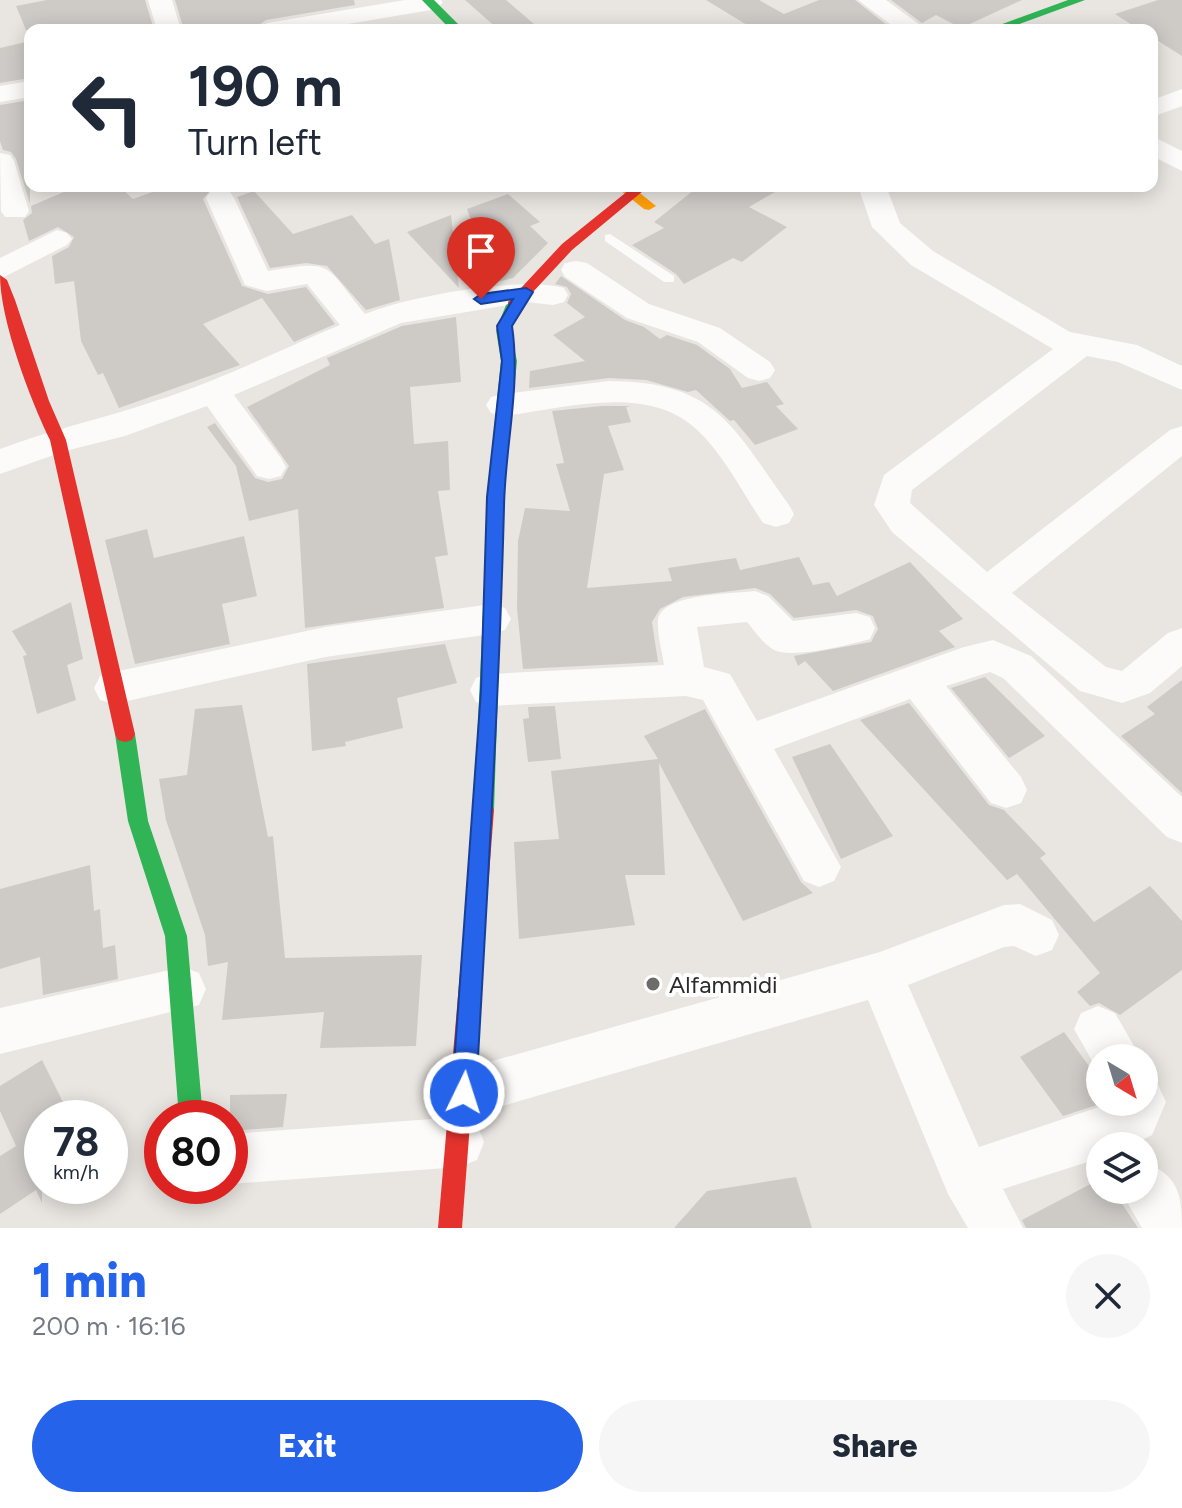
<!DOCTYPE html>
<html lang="en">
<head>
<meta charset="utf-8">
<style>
  body { margin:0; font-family:Figtree,sans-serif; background:#f6f6f7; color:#1f2937; height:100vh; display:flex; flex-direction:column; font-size:30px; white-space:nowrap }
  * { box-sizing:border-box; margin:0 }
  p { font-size:26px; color:#747a83 }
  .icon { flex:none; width:44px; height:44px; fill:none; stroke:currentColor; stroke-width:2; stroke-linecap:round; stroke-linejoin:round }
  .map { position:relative; height:1228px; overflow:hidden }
  .drawer { display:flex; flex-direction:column; background:#fff; flex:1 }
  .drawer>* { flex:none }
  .banner { position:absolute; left:24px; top:24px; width:1134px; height:168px; border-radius:16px; box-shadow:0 4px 20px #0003; background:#fff; color:#1f2937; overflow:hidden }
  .needle { width:52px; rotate:142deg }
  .fabs { position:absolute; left:1086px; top:1044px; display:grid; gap:16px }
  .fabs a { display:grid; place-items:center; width:72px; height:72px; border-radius:50%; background:#fff; box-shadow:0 4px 20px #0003; font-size:40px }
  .speed { position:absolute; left:24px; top:1100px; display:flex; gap:16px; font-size:40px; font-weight:700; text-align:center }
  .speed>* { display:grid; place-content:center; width:104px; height:104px; border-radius:50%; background:#fff; box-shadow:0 4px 20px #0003; line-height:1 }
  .speed small { font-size:20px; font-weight:400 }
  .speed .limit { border:12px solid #d22; background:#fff; color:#111 }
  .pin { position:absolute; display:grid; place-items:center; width:68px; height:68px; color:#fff; margin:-82px -34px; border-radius:50% 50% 50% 0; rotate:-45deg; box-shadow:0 0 8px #0007 }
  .pin .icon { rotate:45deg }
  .me { position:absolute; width:88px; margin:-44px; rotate:4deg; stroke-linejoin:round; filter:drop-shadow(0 0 6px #0008) }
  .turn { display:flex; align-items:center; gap:28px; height:168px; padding:0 32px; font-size:36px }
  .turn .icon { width:104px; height:104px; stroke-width:2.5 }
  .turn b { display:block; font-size:56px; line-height:68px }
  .round { display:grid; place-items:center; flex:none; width:84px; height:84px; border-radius:42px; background:#f6f6f7 }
  .summary { display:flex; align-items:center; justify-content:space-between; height:136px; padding:0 32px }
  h1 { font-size:48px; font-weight:800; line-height:60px; color:#2563eb }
  .primary-button { display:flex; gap:16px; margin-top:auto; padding:16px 32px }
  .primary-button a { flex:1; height:92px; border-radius:48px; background:#2563eb; color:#fff; font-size:32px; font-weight:800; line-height:92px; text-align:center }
  .primary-button a+a { background:#f6f6f7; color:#1f2937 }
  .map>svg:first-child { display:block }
  .building { fill:#cecbc7 }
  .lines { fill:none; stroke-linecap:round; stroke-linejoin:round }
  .lane { fill:#fcfbfa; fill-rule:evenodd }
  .street { fill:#fcfbfa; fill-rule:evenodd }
  .fast { fill:#30b455; fill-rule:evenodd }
  .slow { fill:#ff9f0a; fill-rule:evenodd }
  .jam { fill:#e5322d; fill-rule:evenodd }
  .route { fill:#2563eb; stroke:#184099; stroke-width:2 }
  .poi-dot { fill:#6e6c6a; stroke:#fff; stroke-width:3 }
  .labels { text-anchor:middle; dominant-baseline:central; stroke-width:8; stroke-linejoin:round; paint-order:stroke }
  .near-poi-label { font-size:24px; fill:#2b2b2b; stroke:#fff; text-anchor:start }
</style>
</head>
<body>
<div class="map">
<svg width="1182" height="1228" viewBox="0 0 1182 1228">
  <rect width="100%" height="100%" fill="#e9e5e0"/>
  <g class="building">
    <path d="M47 0H145L154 30H26L16 6Z"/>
    <path d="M175 0H354L355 5 266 20 252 30H184Z"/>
    <path d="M465 0H506L541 30H499Z"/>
    <path d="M706 0H759L784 14 819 0H855L893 30H749L752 28Z"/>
    <path d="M891 0H1022L961 28 936 15 922 23Z"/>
    <path d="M1158 0H1182V56L1152 37V30H1140L1115 14Z"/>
    <path d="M30 41V78L0 83V48Z"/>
    <path d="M30 100V204L16 159 11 152 3 150 0 141V105Z"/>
    <path d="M78 186H119L133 199 169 186H214L203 199 242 286 268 294 306 287 335 324 294 342 262 298 203 324 240 365 119 408 103 373 98 375 81 341 74 281 55 284 52 256 69 247 74 237 58 227 29 241 23 220 32 213 31 206Z"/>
    <path d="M699 186H785L749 207 787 227 742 262 733 258 684 284 676 274 632 245 664 228 654 222Z"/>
    <path d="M254 191 293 234 352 215 375 244 389 239 400 300 366 310 327 266 306 263 270 268 237 197Z"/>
    <path d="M508 194 540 222 530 226 548 243 513 278 493 283 467 209Z"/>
    <path d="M451 215 459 288 407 232Z"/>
    <path d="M561 276 625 320 644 327 660 339 667 335 697 345 730 369 742 388 767 382 784 404 776 406 798 429 755 445 734 420 730 421 696 390 688 392 646 380 609 378 529 388 530 371 585 361 553 335 585 317 567 303 571 294 567 287 555 284Z"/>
    <path d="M456 317 461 382 410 387 414 444 448 441 450 490 438 491 448 555 435 557 444 608 305 628 298 509 249 521 236 466 207 427 215 423 255 478 268 482 282 479 289 466 247 407 330 365 327 358 402 326Z"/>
    <path d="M602 406H631L626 407 631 422 608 426 624 470 604 474 587 588 672 581 668 568 736 558 740 570 799 557 813 585 829 582 837 596 910 562 963 619 939 631 955 647 833 691 805 661 798 666 794 656 871 642 878 629 873 616 856 610 794 618 770 594 755 588 683 597 660 609 652 622 658 662 523 669 517 608 518 541 525 508 570 511 556 464 564 463 552 411Z"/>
    <path d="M147 529 154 558 244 536 257 596 222 604 230 644 135 664 105 540Z"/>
    <path d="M71 602 83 659 67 665 76 700 37 714 23 656 27 655 12 631Z"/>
    <path d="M445 644 457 683 397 698 403 728 345 742 346 746 312 751 307 664Z"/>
    <path d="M985 677 1045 736 1009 758 951 688Z"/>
    <path d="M1182 680V793L1121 736 1155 714 1147 707Z"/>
    <path d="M909 703 989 805 1004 810 1046 854 1040 858 1094 922 1150 886 1182 921V970L1120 1015 1099 1003 1090 1006 1077 992 1100 973 1017 874 1007 880 860 720Z"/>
    <path d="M242 705 268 837 273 836 285 958 422 955 416 1046 320 1048 324 1012 222 1020 228 962 208 966 205 935 166 820 159 779 187 775 195 709Z"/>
    <path d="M555 706 561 759 528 762 523 719 529 718 528 707Z"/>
    <path d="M705 709 801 882 813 893 743 921 659 763 665 875H625L635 925 519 939 514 842 559 839 551 771 658 759 644 736Z"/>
    <path d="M830 744 893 836 841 859 792 757Z"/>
    <path d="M90 865 94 911 100 909 103 948 115 945 118 979 43 995 40 957 0 969V889Z"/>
    <path d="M1064 1032 1100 1081V1104L1063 1116 1020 1057Z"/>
    <path d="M42 1060 71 1118H42V1203L36 1190 0 1214V1156L16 1146 0 1111V1086Z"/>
    <path d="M287 1094 283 1127 230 1131V1095Z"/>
    <path d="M796 1177 812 1228H674L707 1191Z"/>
    <path d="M1100 1179V1190H1113L1138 1228H1026L1022 1220Z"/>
  </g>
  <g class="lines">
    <path class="lane" d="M610 234 674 276V282H664L605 241V235Z"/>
    <g class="street">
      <path d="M148 0H172L181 30H157Z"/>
      <path d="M405 0H441L443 3 431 10 312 30H255L267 23Z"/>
      <path d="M858 0H886L927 30H898Z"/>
      <path d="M30 81V97L0 102V86Z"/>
      <path d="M1182 89V106L1152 117V100Z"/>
      <path d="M1152 136 1182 151V171L1152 156Z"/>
      <path d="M0 153 10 155 14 161 29 211 25 217H5L1 211Z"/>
      <path d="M858 186H886L900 223 933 251 1070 332 1137 345 1182 366V390L1118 362 1087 356 912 490 910 503 987 572 1170 430 1182 426V456L1012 593 1106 667 1122 671 1168 633 1182 628V666L1150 693 1122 703 1080 691 892 532 874 505 884 475 1053 349 911 265 872 227Z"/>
      <path d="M220 189 230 192 234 198 268 271C335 260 323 263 365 314 409 296 519 276 564 288L568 295 564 302 553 305 526 302 401 323 234 395 281 458 286 467 281 476 269 479 257 476 207 406 125 436 65 451 0 474V449C52 429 106 418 158 400 220 380 280 350 340 325L307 284 267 291 245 285 206 198 210 192Z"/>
      <path d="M57 230 67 233 72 239 67 245 0 279V258Z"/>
      <path d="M576 261 587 263 649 304 720 328 770 362 775 370 770 378 759 381 748 378 698 342 627 318 565 277 561 270 565 263Z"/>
      <path d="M609 381C717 382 732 426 789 505L794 514 789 523 776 527 763 523C742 492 723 453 695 428 645 383 562 409 503 416L491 413 486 405 491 397 503 394Z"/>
      <path d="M755 591 768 596 793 621 856 613 870 617 875 628 870 639C850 645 791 659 774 650 763 644 754 630 747 622L697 627 704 667 730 674 757 721 964 647 993 640 1031 656 1182 797V843L1167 837 1003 678 990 672 946 686 1021 777 1027 790 1021 803 1006 808 991 803 910 699 774 749 841 867 834 881 819 887 804 881 703 700 686 696 490 706 476 702 470 690 476 678 490 674 664 665C662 651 657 634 658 621 660 593 733 594 755 591Z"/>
      <path d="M492 604 505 608 511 619 505 630 492 634 325 657 114 704 100 700 94 688 100 676 114 672 325 627Z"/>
      <path d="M1020 904 1052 920 1059 935 1052 950 1036 956 1014 946 1004 947 908 985 979 1147 1114 1102H1144V1079L1158 1085 1166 1102 1152 1135 1138 1142 1139 1146H1100V1165L1094 1160 1003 1189 1023 1228H968L948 1194 868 1000 464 1117 447 1110 440 1093 447 1076 464 1069 880 952 1004 905Z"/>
      <path d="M183 967 199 973 206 989 199 1005 0 1054V1008Z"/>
      <path d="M1098 1006 1115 1013 1141 1058H1100V1075L1074 1029 1081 1013Z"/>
      <path d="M459 1117 477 1124 484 1142 477 1160 459 1167 230 1184V1134Z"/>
      <path d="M1144 1162C1178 1175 1182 1194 1182 1228H1142L1120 1190H1144Z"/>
    </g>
    <g class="fast">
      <path d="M422 0H434L464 30H451Z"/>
      <path d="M1068 0H1085L1003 30H986Z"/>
      <path d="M513 300 520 305 510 330 517 361 505 479 494 810 491 816 484 819 477 816 474 810 489 479 501 361 496 330 506 305Z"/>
      <path d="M125 726 132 728 135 734 148 821 187 936 203 1118H179L165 936 128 821 115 734 118 728Z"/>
    </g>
    <path class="slow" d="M615 186H631L656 206 649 210 644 209Z"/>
    <g class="jam">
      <path d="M634 186H649L572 250 518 308H508V302L562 244Z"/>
      <path d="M0 275 7 280 15 300 49 401 66 440 135 734 132 740 125 742 118 740 115 734 50 440C30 399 0 320 0 275Z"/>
      <path d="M484 801 491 804 494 810 462 1228H438L474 810 477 804Z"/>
    </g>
  </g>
  <path class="route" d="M526 288 533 292 512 326C521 387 505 446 504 507 499 702 487 897 476 1093L472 1101 464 1105 456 1101 452 1093 481 690 487 497 502 361 497 326 513 299 481 304 474 299 481 294Z"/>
  <circle class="poi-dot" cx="653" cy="984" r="8"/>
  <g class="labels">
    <g class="near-poi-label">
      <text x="669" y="984">Alfammidi</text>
    </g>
  </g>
</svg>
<div class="fabs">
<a><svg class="needle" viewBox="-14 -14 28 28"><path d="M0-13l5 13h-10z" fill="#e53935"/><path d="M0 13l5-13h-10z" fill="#747a83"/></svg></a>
<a><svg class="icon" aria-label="layers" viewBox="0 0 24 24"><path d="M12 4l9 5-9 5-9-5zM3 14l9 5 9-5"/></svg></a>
</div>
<div class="speed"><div>78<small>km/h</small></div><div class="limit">80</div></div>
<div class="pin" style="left:481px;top:299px;background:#d93025"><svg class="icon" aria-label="arrive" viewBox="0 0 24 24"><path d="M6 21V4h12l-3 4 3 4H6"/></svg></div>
<svg class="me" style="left:464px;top:1093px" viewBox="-20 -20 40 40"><circle r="17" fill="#2563eb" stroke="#fff" stroke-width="3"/><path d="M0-11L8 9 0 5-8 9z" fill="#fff"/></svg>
<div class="banner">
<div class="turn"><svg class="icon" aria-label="left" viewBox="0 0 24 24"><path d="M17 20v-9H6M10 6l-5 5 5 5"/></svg><div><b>190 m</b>Turn left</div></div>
</div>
</div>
<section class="drawer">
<div class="summary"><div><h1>1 min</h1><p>200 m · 16:16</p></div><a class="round"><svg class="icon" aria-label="close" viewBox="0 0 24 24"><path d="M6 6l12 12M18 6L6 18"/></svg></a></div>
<div class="primary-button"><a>Exit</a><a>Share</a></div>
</section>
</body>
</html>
